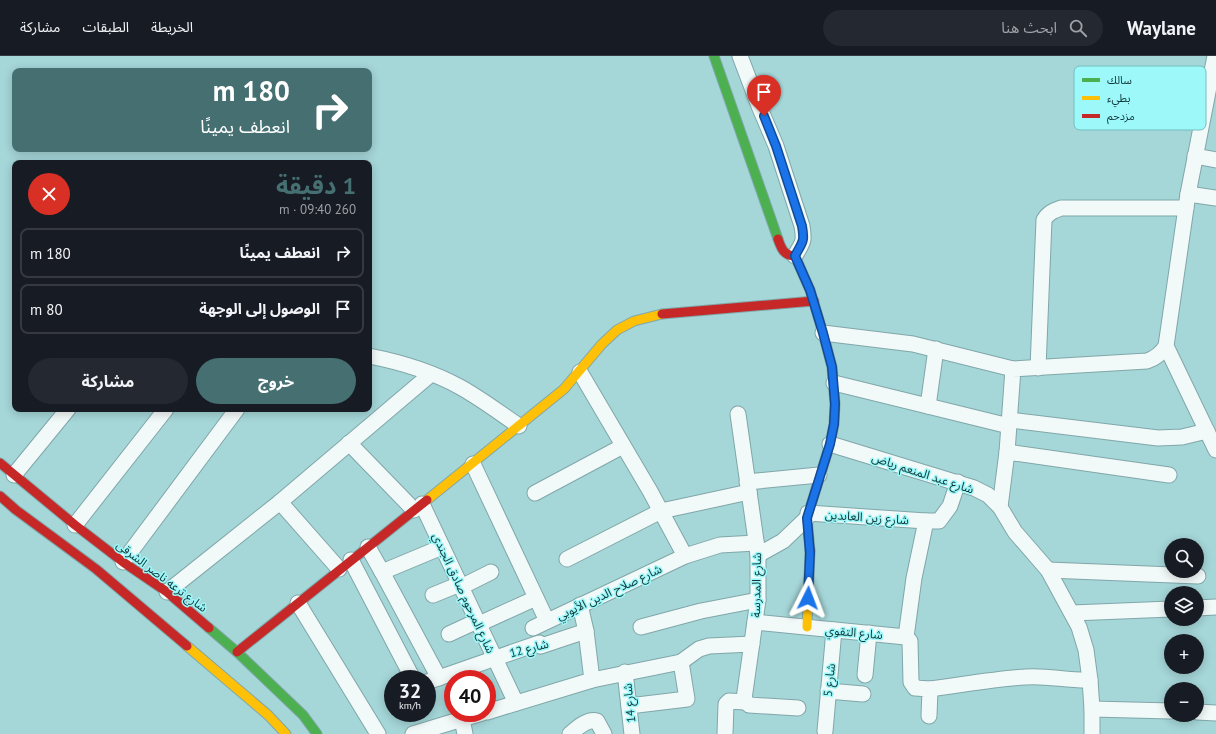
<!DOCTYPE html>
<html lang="ar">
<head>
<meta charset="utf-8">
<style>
  body { margin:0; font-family:"PT Sans","Noto Sans Arabic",sans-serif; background:#242831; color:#f1f3f6; direction:rtl; height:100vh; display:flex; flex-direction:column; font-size:15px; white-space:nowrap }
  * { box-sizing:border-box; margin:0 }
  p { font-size:13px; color:#9ea1a6 }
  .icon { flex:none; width:22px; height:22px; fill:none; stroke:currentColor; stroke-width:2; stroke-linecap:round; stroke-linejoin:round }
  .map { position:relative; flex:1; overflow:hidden; direction:ltr }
  .side { position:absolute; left:12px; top:104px; width:360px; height:252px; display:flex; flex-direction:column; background:#171b24; border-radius:8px; box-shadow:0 2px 10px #0003; direction:rtl }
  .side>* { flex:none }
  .banner { position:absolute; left:12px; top:12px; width:360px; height:84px; border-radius:8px; box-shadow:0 2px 10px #0003; direction:rtl; background:#456f71; color:#fff; overflow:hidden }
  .buttons { position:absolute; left:1164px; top:482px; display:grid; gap:8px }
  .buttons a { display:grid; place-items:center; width:40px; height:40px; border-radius:50%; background:#171b24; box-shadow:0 2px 10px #0003; font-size:20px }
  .speed { position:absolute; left:384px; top:614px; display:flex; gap:8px; font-size:20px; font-weight:700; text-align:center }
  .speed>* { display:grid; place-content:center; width:52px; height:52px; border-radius:50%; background:#171b24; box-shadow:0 2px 10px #0003; line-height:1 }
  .speed small { font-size:10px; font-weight:400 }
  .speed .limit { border:6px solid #d22; background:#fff; color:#111 }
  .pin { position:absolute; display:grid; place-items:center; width:34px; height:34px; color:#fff; margin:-41px -17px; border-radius:50% 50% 50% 0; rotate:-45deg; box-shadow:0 0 4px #0007 }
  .pin .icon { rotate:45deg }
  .me { position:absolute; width:44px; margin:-22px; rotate:3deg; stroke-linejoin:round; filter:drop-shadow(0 0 3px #0008) }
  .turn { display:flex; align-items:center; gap:14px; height:84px; padding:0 16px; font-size:18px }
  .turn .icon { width:52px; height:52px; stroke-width:2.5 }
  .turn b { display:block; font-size:28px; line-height:34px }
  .round { display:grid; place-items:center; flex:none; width:42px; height:42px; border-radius:21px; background:#242831 }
  .overview { display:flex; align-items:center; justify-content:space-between; height:68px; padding:0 16px }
  h1 { font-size:24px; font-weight:700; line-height:30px; color:#456f71 }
  .button { display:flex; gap:8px; margin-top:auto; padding:8px 16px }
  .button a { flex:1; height:46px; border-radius:24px; background:#456f71; color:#fff; font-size:16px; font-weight:700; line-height:46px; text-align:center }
  .button a+a { background:#242831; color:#f1f3f6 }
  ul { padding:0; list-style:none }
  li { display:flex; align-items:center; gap:12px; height:50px; margin:0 8px 6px; padding:0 8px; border:2px solid #363941; border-radius:8px }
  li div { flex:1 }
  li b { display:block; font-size:15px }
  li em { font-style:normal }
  header { display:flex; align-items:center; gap:24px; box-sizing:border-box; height:56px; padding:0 20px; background:#171b24; border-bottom:1px solid #363941 }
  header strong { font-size:19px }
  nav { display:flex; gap:22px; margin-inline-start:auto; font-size:14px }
  .search { width:280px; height:36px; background:#242831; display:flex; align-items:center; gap:10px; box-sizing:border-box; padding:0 14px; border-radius:22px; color:#9ea1a6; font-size:15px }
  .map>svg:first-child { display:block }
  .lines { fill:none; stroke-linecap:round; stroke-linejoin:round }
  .street-casing { stroke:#80a7a9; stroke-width:17 }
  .fast-casing { stroke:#80a7a9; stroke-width:11 }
  .slow-casing { stroke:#80a7a9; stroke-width:11 }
  .jam-casing { stroke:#80a7a9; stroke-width:11 }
  .street { stroke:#f2f9f9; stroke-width:15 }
  .fast { stroke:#4caf50; stroke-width:9 }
  .slow { stroke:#ffc107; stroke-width:9 }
  .jam { stroke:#c62828; stroke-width:9 }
  .route-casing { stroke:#114b97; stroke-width:10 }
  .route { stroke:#1a73e8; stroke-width:7 }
  .labels { text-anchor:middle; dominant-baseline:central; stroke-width:3; stroke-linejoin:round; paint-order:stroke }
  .street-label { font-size:12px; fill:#113839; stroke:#9df8fa }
  .key { fill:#9df8fa; stroke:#73bec0; stroke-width:1 }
  .key-label { font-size:11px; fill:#113839 }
</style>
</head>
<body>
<header>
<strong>Waylane</strong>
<div class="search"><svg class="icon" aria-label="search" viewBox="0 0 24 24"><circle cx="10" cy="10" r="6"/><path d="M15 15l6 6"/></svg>ابحث هنا</div>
<nav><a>الخريطة</a><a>الطبقات</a><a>مشاركة</a></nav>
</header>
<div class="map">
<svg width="1216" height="678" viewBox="0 0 1216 678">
  <rect width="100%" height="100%" fill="#a5d6d8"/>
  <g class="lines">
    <g class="street-casing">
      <g id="street">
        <path d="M740 0 759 50 776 90 802 170C805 188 802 186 795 200"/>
        <path d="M1195 100 1216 104"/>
        <path d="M1188 138 1216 142"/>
        <path d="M823 277 913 288 1013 313"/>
        <path d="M1166 290 1216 394"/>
        <path d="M369 300C400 306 431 315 460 331 480 342 500 357 519 370"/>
        <path d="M1038 312 1044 164C1048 157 1053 155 1061 152H1186"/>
        <path d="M580 316 650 435 685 500"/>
        <path d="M834 327 1009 370"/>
        <path d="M928 350 936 293"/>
        <path d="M738 358 758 499V544L744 643 749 649 798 652"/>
        <path d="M1010 364 1158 382 1182 381 1207 375"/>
        <path d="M349 387 414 454"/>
        <path d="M830 388 974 432 988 439 1000 451 1015 476 1048 514 1079 571 1086 594 1090 624 1092 653V678"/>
        <path d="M1007 396 1169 419"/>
        <path d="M473 408 547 565"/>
        <path d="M14 419 68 353"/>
        <path d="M747 426 819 419"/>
        <path d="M535 437 623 390"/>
        <path d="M280 446 339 513"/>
        <path d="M422 448 516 647"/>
        <path d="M1000 451 1007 396 1013 313 1147 305C1156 302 1161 298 1166 290L1188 138 1215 0"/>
        <path d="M808 457 926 465"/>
        <path d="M75 469 166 353"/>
        <path d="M368 491 382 516 442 491"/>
        <path d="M758 499 783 485 807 462"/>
        <path d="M567 503 661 455 749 436"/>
        <path d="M351 504 413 623"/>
        <path d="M123 506 237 353"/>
        <path d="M1048 514 1198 520"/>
        <path d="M382 516 439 622"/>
        <path d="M461 531 491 516"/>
        <path d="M167 536 280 446 431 318"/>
        <path d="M433 539 460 528"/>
        <path d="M298 547 378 678"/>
        <path d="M1197 552 1216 551"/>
        <path d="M1072 557 1171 553"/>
        <path d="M755 566 906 581"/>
        <path d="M479 568 536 542"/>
        <path d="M641 571 701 555 758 544"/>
        <path d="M533 572 685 500 720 489 756 487"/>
        <path d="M449 578 477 565"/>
        <path d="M625 616 632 678"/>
        <path d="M865 619 869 577"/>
        <path d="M592 624 681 606 699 593 709 590 752 588"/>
        <path d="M427 626 539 587 541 590 586 575"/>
        <path d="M930 633C962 629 993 623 1025 621 1047 619 1068 625 1090 624"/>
        <path d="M828 635 863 638"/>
        <path d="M629 650 687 643 681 606"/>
        <path d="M1092 653 1171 655"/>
        <path d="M487 656 592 624 586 575 580 549"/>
        <path d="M1197 656 1216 657"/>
        <path d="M929 660 930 633 915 632 911 626 910 585 906 581 914 522 926 465H939L950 450 958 426"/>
        <path d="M462 663 465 678"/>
        <path d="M825 675 834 574"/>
        <path d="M413 678 482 657"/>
        <path d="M570 678C577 672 588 662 597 665L604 678"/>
        <path d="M725 678 726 648 729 645 745 646"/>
      </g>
    </g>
    <g class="fast-casing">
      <g id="fast">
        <path d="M714 0 778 183"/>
        <path d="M209 572 237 596 303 659 317 678"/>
      </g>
    </g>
    <g class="slow-casing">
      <g id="slow">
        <path d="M427 444 564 333 602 288 617 274 634 265 662 258"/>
        <path d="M807 571 810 495"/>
        <path d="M187 590 268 659 286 678"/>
      </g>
    </g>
    <g class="jam-casing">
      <g id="jam">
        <path d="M778 183C781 192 784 200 795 200L810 234 823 277 832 311 835 348 834 368 830 388 807 462 810 495"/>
        <path d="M662 258 814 245"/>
        <path d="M0 407 75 469 123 506 167 536 209 572"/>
        <path d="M0 440 16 454 96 513 187 590"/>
        <path d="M237 596 427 444"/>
      </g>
    </g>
    <use href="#street" class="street"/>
    <use href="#fast" class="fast"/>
    <use href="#slow" class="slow"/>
    <use href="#jam" class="jam"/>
  </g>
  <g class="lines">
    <g class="route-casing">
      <path id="route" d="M764 60 776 90 802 170C805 187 802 186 795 200L810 234 823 277 832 311 835 348 834 368 830 388 807 462 810 497 808 542"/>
    </g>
    <use href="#route" class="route"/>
  </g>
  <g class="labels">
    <g class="street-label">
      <text transform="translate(923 417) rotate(18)">شارع عبد المنعم رياض</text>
      <text transform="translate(867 461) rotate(4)">شارع زين العابدين</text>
      <text transform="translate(162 520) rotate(37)">شارع ترعه ناصر الشرقى</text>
      <text transform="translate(756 529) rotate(-89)">شارع المدرسة</text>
      <text transform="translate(609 536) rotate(-25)">شارع صلاح الدين الأيوبي</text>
      <text transform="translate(464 537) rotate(65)">شارع المرحوم صادق الجندي</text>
      <text transform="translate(854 576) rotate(5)">شارع التقوي</text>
      <text transform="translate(529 592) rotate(-15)">شارع 12</text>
      <text transform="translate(829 624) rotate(-84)">شارع 5</text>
      <text transform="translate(629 647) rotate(-96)">شارع 14</text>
    </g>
  </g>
  <rect x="1074" y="10" width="132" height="64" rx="6" class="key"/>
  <rect x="1082" y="22" width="18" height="4" fill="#4caf50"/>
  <rect x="1082" y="40" width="18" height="4" fill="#ffc107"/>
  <rect x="1082" y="58" width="18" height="4" fill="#c62828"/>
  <g class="key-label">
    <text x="1107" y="28">سالك</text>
    <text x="1107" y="46">بطيء</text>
    <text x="1107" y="64">مزدحم</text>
  </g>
</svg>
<div class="buttons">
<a><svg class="icon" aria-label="search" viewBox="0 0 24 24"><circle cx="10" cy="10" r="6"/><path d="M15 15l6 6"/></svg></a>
<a><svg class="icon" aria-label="layers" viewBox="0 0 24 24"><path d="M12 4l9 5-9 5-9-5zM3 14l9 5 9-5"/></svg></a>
<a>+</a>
<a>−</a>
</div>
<div class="speed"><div>32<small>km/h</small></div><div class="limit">40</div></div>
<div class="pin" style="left:764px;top:60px;background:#d93025"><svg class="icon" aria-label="arrive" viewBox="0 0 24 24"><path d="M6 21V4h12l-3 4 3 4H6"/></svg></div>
<svg class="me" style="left:808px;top:542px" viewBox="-20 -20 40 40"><path d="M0-17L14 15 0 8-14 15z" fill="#1a73e8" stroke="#fff" stroke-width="4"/></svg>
<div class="banner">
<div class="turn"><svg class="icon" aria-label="right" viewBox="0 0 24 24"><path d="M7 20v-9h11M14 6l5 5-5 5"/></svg><div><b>180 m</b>انعطف يمينًا</div></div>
</div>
<section class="side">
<div class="overview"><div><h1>1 دقيقة</h1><p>260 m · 09:40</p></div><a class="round" style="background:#d93025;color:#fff"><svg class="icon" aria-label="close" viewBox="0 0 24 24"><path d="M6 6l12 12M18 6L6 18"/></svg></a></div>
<ul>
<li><svg class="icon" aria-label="right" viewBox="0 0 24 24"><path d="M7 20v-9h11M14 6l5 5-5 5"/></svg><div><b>انعطف يمينًا</b></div><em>180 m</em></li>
<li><svg class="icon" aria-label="arrive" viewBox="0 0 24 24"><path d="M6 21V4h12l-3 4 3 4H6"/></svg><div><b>الوصول إلى الوجهة</b></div><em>80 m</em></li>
</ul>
<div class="button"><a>خروج</a><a>مشاركة</a></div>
</section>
</div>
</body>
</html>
